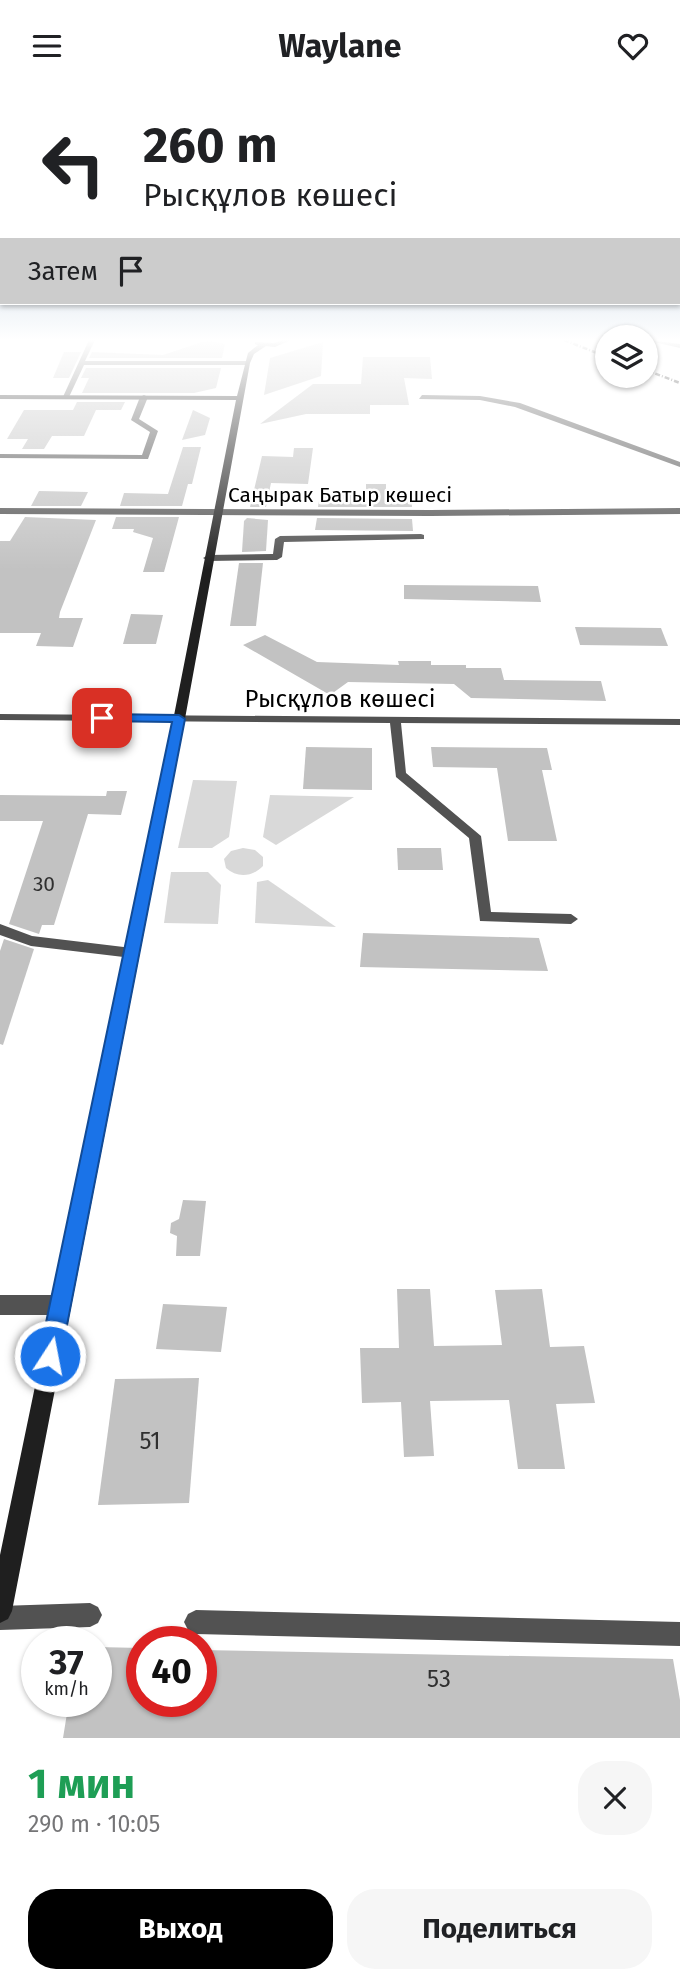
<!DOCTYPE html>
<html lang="ru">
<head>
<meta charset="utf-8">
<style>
  body { margin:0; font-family:"Fira Sans",sans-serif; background:#f6f6f6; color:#202124; height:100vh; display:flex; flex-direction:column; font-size:26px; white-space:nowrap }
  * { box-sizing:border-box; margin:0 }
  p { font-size:23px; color:#757577 }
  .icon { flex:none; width:38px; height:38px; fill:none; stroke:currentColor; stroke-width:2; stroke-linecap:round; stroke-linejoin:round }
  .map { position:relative; height:1647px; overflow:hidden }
  .drawer { display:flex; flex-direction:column; background:#fff; flex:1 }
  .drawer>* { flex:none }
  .guide { position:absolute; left:0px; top:0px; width:681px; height:214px; box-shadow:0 2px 5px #0004; background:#fff; color:#202124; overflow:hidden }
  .fabs { position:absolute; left:595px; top:234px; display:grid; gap:14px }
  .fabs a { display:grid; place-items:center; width:63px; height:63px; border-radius:50%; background:#fff; box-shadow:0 2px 5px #0004; font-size:35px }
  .speed { position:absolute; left:21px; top:1535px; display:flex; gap:14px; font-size:35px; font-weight:700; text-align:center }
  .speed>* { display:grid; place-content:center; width:91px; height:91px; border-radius:50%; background:#fff; box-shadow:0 2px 5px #0004; line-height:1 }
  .speed small { font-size:18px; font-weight:400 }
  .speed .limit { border:10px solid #d22; background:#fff; color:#111 }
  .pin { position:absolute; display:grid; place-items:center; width:60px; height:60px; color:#fff; margin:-30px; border-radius:14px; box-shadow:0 4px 10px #0006 }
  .me { position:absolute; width:77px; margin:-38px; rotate:11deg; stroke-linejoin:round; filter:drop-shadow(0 0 5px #0008) }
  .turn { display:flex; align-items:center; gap:24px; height:147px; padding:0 28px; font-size:32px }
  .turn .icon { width:91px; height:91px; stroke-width:2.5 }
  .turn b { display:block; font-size:49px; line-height:60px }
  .then { display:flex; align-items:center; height:66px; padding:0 28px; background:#0003; gap:14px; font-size:26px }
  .round { display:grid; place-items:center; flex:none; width:74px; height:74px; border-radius:28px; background:#f6f6f6 }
  .headline { display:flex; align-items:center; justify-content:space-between; height:119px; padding:0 28px }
  h1 { font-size:42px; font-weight:700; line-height:52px; color:#1e9e55 }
  .primary-button { display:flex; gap:14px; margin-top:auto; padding:14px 28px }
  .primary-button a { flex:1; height:80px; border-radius:28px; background:#000; color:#fff; font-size:28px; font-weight:700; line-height:80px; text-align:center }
  .primary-button a+a { background:#f6f6f6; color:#202124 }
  header { display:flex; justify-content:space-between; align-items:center; height:91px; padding:0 28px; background:#fff; font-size:32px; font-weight:700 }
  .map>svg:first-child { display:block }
  .green { fill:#d9d9d9 }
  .building { fill:#c2c2c2 }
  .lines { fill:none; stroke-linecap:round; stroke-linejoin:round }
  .street { fill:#525252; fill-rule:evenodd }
  .secondary { fill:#1f1f1f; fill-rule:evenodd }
  .rail { stroke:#000; stroke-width:2.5; stroke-dasharray:5 2 1 2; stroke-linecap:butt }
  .route { fill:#1a73e8; stroke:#114b97; stroke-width:2 }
  .labels { text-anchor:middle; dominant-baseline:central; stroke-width:5; stroke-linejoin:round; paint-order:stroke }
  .far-street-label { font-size:21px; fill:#000; stroke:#fff }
  .number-label { font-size:21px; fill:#303030 }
  .street-label { font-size:24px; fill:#000; stroke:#fff }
  .near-number-label { font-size:24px; fill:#303030 }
</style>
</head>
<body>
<header><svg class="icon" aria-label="menu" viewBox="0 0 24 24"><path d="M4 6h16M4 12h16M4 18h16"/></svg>Waylane<svg class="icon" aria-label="heart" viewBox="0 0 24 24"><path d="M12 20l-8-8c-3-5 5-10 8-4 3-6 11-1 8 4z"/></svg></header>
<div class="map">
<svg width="680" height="1647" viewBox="0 0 680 1647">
  <rect width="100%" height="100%" fill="#fff"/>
  <g class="green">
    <path d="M193 689 237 690 229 746 212 757H178Z"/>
    <path d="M270 704 354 706 276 754 263 746Z"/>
    <path d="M243 757 255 759 263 766V775C252 786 237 787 226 777L224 768 231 760Z"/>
    <path d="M171 781H208L221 794 218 833 164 832Z"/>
    <path d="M268 789 336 836 255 832 257 791Z"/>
  </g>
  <g class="building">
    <path d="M208 249 225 253 222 267H89L92 261 163 264Z"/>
    <path d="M323 251 321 285 264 304 270 267Z"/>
    <path d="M64 261H81L69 287H53Z"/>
    <path d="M363 266H430L432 288 404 287 409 314H370V323H306L260 333 313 293H361Z"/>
    <path d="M86 277H221L216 297 194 302H82L89 287H81Z"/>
    <path d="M77 311H125L121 319H96L84 345H52L44 358H22L28 348H7L24 319H73Z"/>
    <path d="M193 319 210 327 205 344 182 349Z"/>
    <path d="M183 356H201L192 393H188L182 415H120L124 402 168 403Z"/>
    <path d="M294 357H313L308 393 271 392 266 416H250L262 365 293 366Z"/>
    <path d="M366 393H386V401H411L412 416H318L320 403 366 404Z"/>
    <path d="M39 400 88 401 81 415H31Z"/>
    <path d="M25 426 96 429 60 521 59 527H83L73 556 36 555 41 542H0V450H10Z"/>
    <path d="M116 426H179L164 481H143L153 447 133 441 134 438H112Z"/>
    <path d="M247 427 268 429 266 460 242 461 244 430Z"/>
    <path d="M317 427 412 428 413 440 315 439Z"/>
    <path d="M239 472H263L256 535H230Z"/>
    <path d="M404 494 538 495 541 511 404 508Z"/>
    <path d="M131 523 163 524 156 553H123Z"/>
    <path d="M575 536 661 537 668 555 580 554Z"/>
    <path d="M265 544 317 571 399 574 398 570H431V574H466V577H501L504 589 601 590 606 610 471 607 454 593 348 591 330 604 243 554Z"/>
    <path d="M306 656 372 657V699L303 698Z"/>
    <path d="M431 656 547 657 552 679H542L557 750H508L497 677 433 676Z"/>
    <path d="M107 700H127L121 724 88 723 54 834H42L39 843 9 833 43 730H0V704L106 705Z"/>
    <path d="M397 757H441L443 779H398Z"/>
    <path d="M363 842 539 847 548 880 360 876Z"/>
    <path d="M4 848 34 858 3 954 0 953V860Z"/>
    <path d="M183 1109 206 1110 200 1165H176L177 1145 170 1142 171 1132 179 1128Z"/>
    <path d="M397 1198H430L434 1255 502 1254 495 1199 542 1198 550 1256 584 1255 595 1312 556 1313 565 1378H518L509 1309 430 1310 434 1365 404 1366 401 1311 362 1312 360 1257H399Z"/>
    <path d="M163 1213 227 1216 221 1261 156 1258Z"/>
    <path d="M199 1287 189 1412 98 1414 115 1288Z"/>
    <path d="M96 1556 142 1557V1610H201V1559L673 1568 680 1609V1647H63L69 1610H96Z"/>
  </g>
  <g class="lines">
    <g class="street">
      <path d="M89 249H95L85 270H247L250 272 247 274H84L69 306 62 308Z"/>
      <path d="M144 304 148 306 139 328 158 340 148 368 0 367V363L142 364 150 341 131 329 140 306Z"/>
      <path d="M422 304 480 305 520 312 680 371V376L515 316 480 309 419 308Z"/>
      <path d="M0 417 430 419 680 417V423L430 425 0 423Z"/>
      <path d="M421 443 424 444V448L284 451 282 466 277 469 208 470 203 467 208 464 273 463 275 448 280 445Z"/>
      <path d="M0 623 680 628V634L401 632 406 682 481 745 491 821 571 823 578 828 571 833 480 830 469 747 396 686 390 632 0 629Z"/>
      <path d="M0 833 32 845 132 857 137 858 139 862 137 866 132 867 31 855 0 844Z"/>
      <path d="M0 1204H60L67 1207 70 1214 67 1221 60 1224H0Z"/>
      <path d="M90 1512 98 1516 102 1524 98 1532 90 1536 0 1539V1515Z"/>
      <path d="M196 1519 680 1531V1555L196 1543 188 1539 184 1531 188 1523Z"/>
    </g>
    <g class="secondary">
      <path d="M283 249H291L275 256 266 255 254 263 250 272 180 655 12 1520 8 1528 0 1532V1464L168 655 236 309 0 308V304L237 305 248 262 258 254 255 253V251L274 252Z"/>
      <path d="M649 249 680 253V257L650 250Z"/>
    </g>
    <g class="rail">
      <path d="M564 249 607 266"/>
      <path d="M646 279 680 292"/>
    </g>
  </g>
  <linearGradient id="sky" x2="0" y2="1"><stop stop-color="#8baccb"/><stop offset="0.52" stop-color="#fff"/><stop offset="1" stop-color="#fff" stop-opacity="0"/></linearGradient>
  <rect width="680" height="479" fill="url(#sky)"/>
  <path class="route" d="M102 623 179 624 185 628 61 1265 58 1273 50 1276 42 1273 39 1265 172 631 98 630 96 627Z"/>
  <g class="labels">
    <g class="far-street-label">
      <text x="340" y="404">Саңырак Батыр көшесі</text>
    </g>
    <g class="number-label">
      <text x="44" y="793">30</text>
    </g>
    <g class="street-label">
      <text x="340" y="608">Рысқұлов көшесі</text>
    </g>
    <g class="near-number-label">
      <text x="150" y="1350">51</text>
      <text x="439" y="1588">53</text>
    </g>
  </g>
</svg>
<div class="fabs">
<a><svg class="icon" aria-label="layers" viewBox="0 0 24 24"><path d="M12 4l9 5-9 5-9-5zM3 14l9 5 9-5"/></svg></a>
</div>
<div class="speed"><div>37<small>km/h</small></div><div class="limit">40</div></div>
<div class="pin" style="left:102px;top:627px;background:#d93025"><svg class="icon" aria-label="arrive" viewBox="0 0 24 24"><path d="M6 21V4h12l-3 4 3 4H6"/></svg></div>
<svg class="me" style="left:50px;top:1265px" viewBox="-20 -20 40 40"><circle r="17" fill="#1a73e8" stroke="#fff" stroke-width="3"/><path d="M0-11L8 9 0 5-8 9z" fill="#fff"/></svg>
<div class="guide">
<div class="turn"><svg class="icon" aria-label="left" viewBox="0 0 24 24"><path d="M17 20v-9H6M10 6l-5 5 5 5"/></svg><div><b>260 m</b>Рысқұлов көшесі</div></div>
<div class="then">Затем<svg class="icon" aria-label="arrive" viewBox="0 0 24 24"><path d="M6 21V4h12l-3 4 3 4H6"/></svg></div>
</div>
</div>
<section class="drawer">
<div class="headline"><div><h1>1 мин</h1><p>290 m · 10:05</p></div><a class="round"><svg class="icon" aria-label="close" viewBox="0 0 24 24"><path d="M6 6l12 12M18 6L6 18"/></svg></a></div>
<div class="primary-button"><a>Выход</a><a>Поделиться</a></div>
</section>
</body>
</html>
